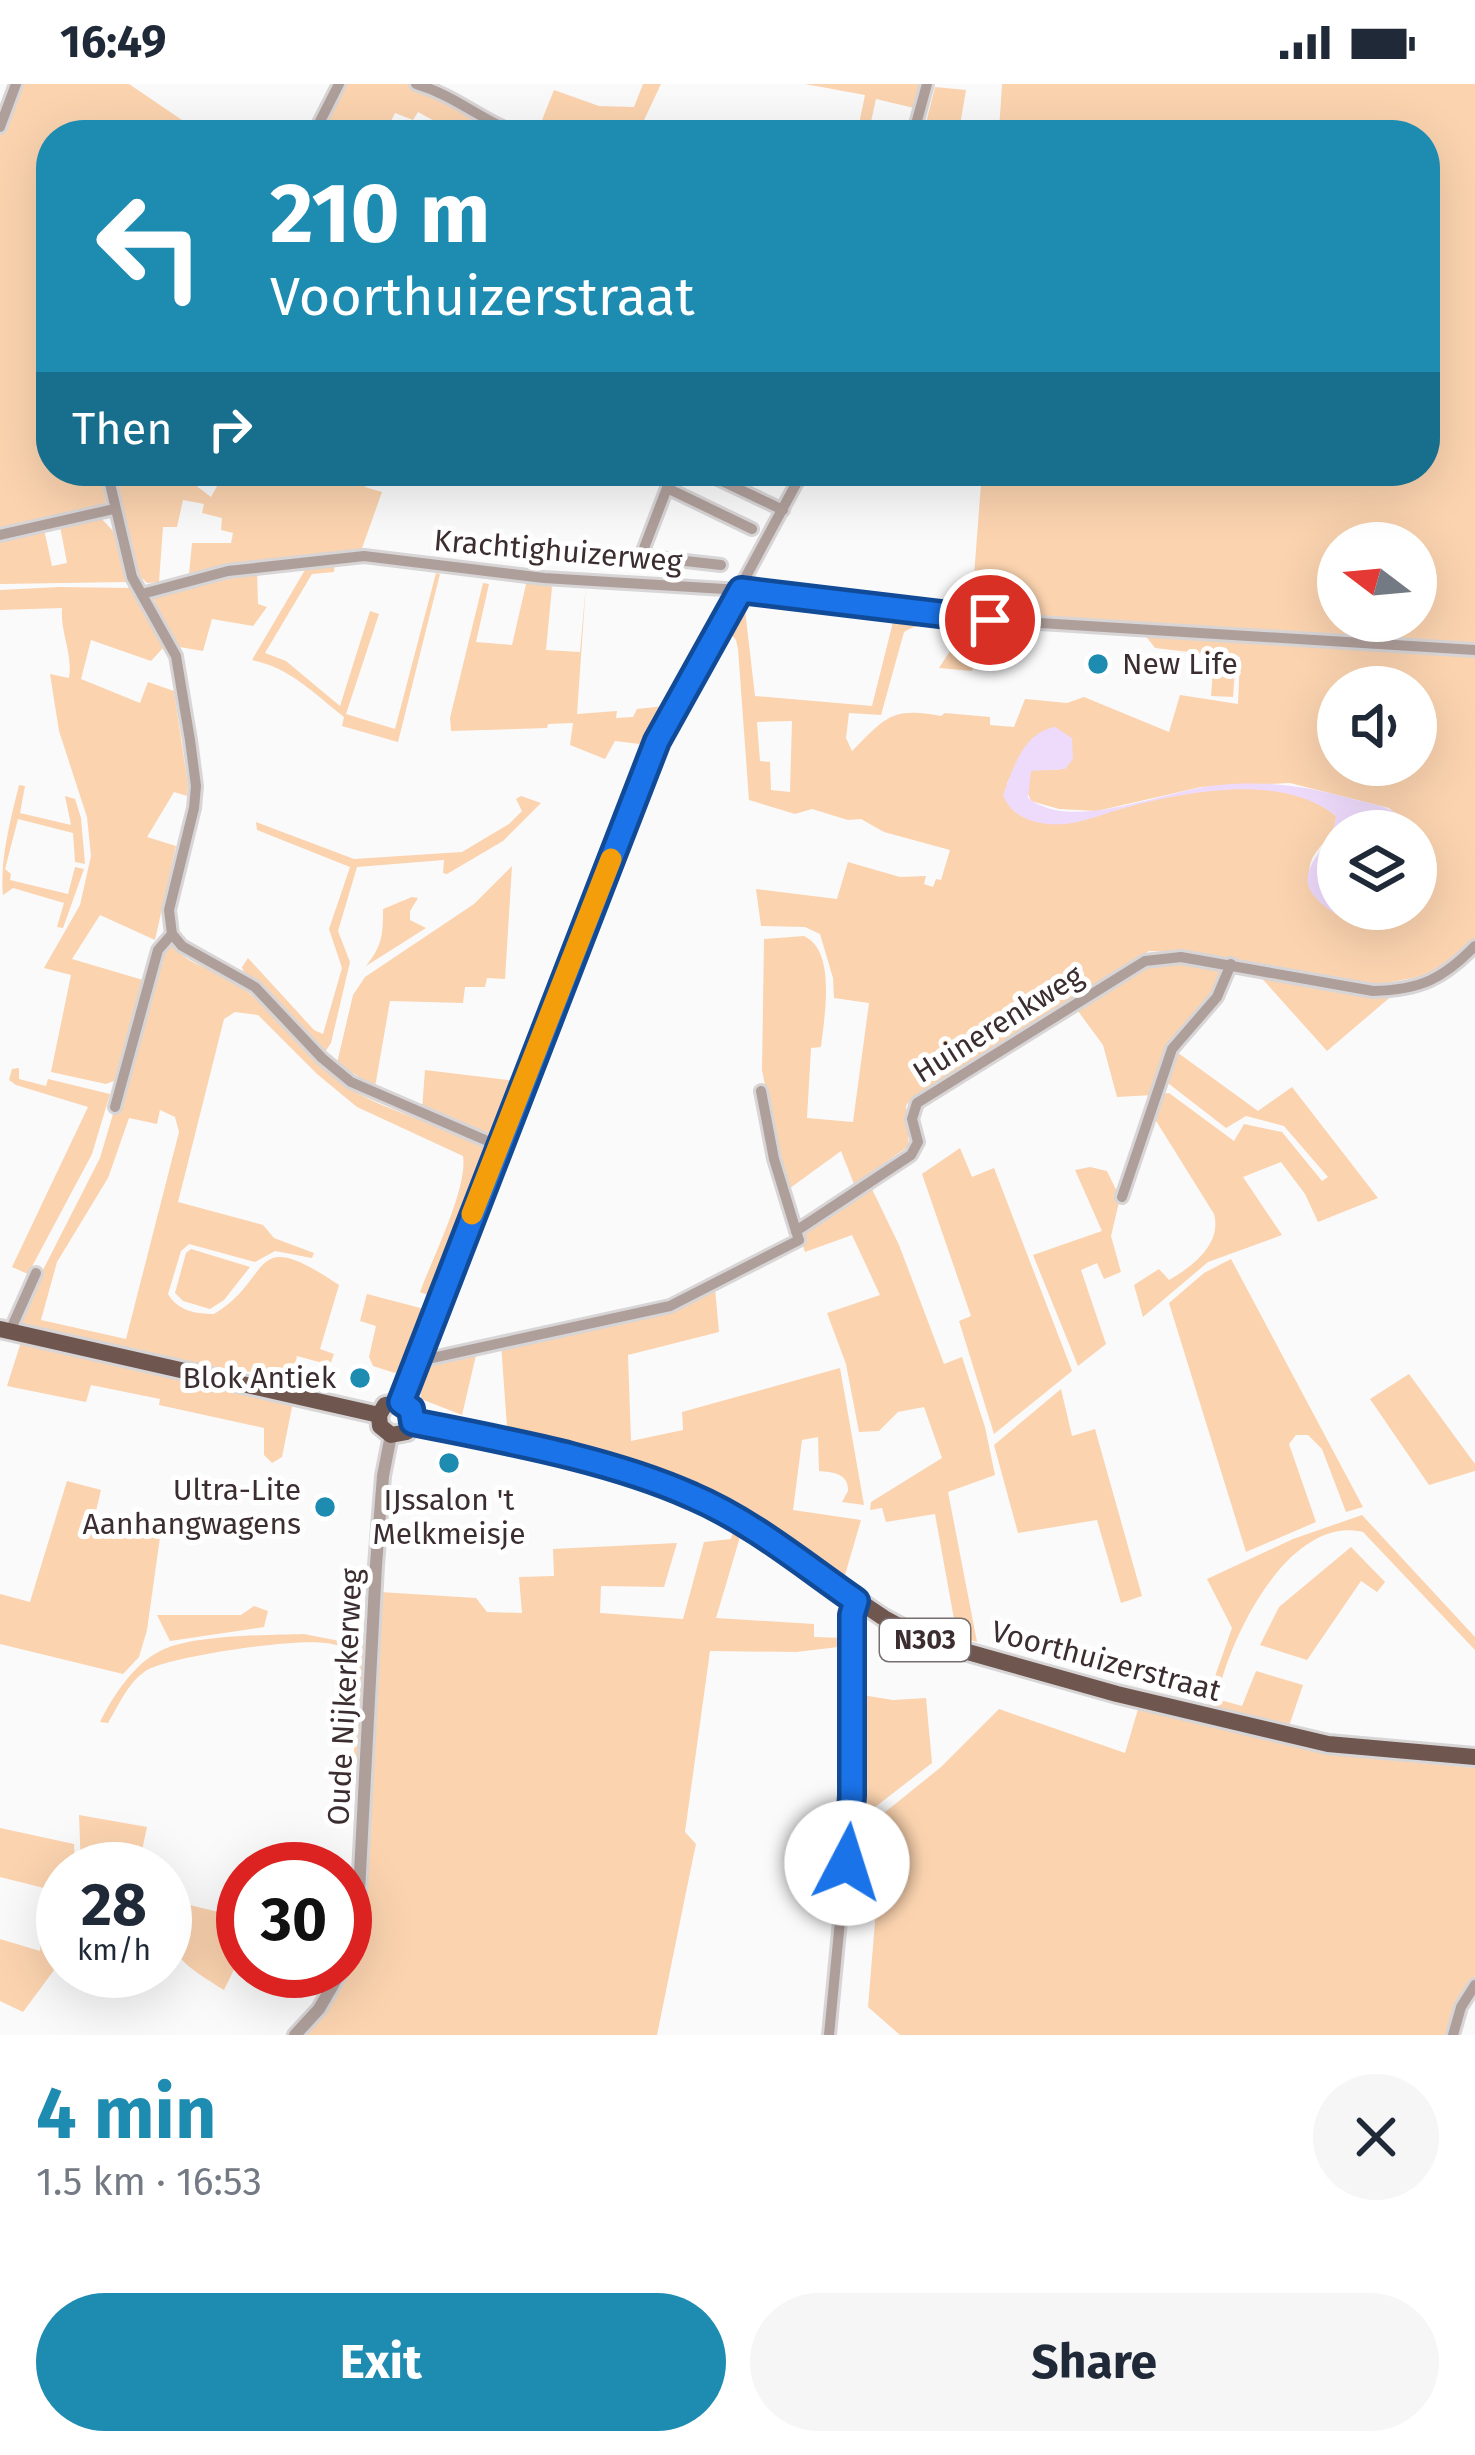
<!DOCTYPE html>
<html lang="en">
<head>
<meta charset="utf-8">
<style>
  body { margin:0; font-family:"Fira Sans",sans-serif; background:#f6f6f7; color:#1f2937; height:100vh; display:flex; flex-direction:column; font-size:45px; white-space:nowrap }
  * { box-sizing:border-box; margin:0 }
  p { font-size:39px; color:#747a83 }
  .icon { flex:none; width:66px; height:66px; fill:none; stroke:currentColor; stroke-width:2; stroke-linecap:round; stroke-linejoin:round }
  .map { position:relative; height:1951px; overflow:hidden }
  .panel { display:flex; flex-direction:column; background:#fff; flex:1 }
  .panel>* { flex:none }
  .guide { position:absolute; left:36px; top:36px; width:1404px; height:366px; border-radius:48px; box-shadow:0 12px 48px #0002; background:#1e8bb1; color:#fff; overflow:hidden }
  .needle { width:78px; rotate:286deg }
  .fabs { position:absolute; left:1317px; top:438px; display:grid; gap:24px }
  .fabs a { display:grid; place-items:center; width:120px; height:120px; border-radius:50%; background:#fff; box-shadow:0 12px 48px #0002; font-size:60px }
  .speed { position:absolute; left:36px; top:1758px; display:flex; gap:24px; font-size:60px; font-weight:700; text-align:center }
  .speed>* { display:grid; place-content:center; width:156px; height:156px; border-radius:50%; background:#fff; box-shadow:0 12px 48px #0002; line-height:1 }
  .speed small { font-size:30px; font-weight:400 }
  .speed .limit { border:18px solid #d22; background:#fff; color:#111 }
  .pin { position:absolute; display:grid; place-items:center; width:102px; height:102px; color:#fff; margin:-51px; border:6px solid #fff; border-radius:50%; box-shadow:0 3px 12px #0007 }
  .me { position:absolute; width:132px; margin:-66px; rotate:5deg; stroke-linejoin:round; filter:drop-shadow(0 0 9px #0008) }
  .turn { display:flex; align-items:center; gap:42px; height:252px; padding:0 36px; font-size:54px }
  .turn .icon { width:156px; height:156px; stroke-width:2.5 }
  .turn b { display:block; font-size:84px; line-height:102px }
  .then { display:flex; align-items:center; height:114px; padding:0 36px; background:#0003; gap:24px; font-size:45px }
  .round { display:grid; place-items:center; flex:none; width:126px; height:126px; border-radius:63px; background:#f6f6f7 }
  .overview { display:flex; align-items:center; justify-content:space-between; height:204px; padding:0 36px }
  h1 { font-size:72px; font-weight:700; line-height:90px; color:#1e8bb1 }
  .action { display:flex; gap:24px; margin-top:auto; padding:24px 36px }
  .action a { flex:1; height:138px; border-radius:72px; background:#1e8bb1; color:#fff; font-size:48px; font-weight:700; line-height:138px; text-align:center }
  .action a+a { background:#f6f6f7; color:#1f2937 }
  .status { display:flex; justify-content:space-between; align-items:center; height:84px; padding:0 60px; background:#fff; direction:ltr }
  .status svg { height:33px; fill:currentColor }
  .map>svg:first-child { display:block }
  .green { fill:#fbd3af; fill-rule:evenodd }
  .water { fill:#eedafb }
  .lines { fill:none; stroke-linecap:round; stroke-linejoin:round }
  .minor-casing { stroke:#d8d5d6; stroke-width:16 }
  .tertiary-casing { stroke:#d8d5d6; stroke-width:18 }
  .primary-casing { stroke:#d8d5d6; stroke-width:22 }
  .minor { stroke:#af9f9b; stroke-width:10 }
  .tertiary { stroke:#af9f9b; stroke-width:12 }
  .primary { stroke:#6f564f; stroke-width:16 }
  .route-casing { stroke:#114b97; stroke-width:30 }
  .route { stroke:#1a73e8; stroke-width:21 }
  .slow { stroke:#f59e0b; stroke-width:21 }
  .poi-dot { fill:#1e8bb1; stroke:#fff; stroke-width:4.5 }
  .labels { text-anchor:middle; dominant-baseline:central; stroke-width:10; stroke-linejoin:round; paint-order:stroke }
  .shield { fill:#fff; stroke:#766d6e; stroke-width:3 }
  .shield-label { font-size:27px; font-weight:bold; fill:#3c2e30 }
  .street-label { font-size:30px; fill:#3c2e30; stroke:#fff }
  .poi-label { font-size:30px; fill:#3c2e30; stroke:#fff; text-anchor:end }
</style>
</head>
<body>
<div class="status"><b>16:49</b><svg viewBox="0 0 49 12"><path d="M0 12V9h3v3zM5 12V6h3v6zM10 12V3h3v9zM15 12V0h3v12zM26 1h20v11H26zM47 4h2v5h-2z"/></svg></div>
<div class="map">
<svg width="1475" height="1951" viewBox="0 0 1475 1951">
  <rect width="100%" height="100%" fill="#fafafa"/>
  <g class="green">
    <path d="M18 0H129L204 51H51V387H101L106 418 96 425 0 446V52Z"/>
    <path d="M344 0H407L445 12 507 51H460L418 28 413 36 395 29 384 51H317Z"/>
    <path d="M643 0H661L637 51H536L554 6 599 22 634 23Z"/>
    <path d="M805 0H920L914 24 876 15 870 42 859 40 865 11Z"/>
    <path d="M1002 0H1475V562L971 531 982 387H1425V51H923L935 3 966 6 960 41 999 47ZM1338 459H1416V537H1338Z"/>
    <path d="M166 387H195L190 397 211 413 222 393 228 394 231 387H370L365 403 382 408 361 467 257 476 189 490 192 459H231L233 449 221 446 222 434 202 429 204 420 183 416 177 443H163L159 498 147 499 138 490 114 397 163 401Z"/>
    <path d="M99 432 113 447 127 498 0 500V455L44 445 52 482 67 479 60 442Z"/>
    <path d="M335 477 334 488 312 490 265 569 286 577 340 622 370 527 379 530 346 630 395 645 436 489 440 490 398 658 342 642 344 633C315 610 289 583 252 576L309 479Z"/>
    <path d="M257 485 258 520 267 523 253 542 212 535 203 567 174 562 152 511Z"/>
    <path d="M527 496 546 497 552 503 546 566 580 568 586 500 577 630 617 627 616 634 633 633 637 625 665 622 648 661 615 657 605 675 570 661 573 639 548 640 547 644 451 647 450 634 483 499 489 500 476 558 512 561Z"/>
    <path d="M59 503 132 504 163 564 151 577 91 556 81 595 140 619 148 598 174 607 188 701 187 712 174 708 147 753 176 762 155 856 100 831 72 875 143 896 114 997 106 1000 51 988 71 891 44 884 80 821 91 772 87 733 59 647 50 590 69 594C73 569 60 549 62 524L0 526V506Z"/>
    <path d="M742 511 813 520 806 527 750 520 745 526 755 612 872 622 893 538 821 528V521L1008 541 1015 550 1012 570 992 568 991 585 973 583 972 587 939 584 954 561C942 542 925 535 904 548L881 631 849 629 846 654 852 667C887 632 892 623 941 632L945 629 990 633V641L1014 643 1025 615 1067 619 1084 613 1169 648 1180 611 1238 620 1240 573H1236L1233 613 1211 612 1214 571 1155 564 1145 551 1475 570V857L1448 884 1435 890 1375 901 1186 868 1149 867 910 1016 906 1022 909 1062 854 1100 841 1067 786 1107 762 986 764 855 804 852C837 867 824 934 821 963L811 964 807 1034 853 1038 869 919 834 914 833 894 820 850 805 843 761 842 756 805 837 815 848 778 900 793 926 792 924 800 933 803 936 795 941 796 950 766 884 748 861 735 848 736 812 725 795 730 749 716 738 565 736 556 723 542ZM1338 603H1416V681H1338ZM792 637 790 708 771 706 770 678 760 677 757 638ZM1019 679 1067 683C1054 689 1043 682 1031 686L1027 707 1031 717 1059 725 1097 727 1201 703 1290 699 1389 724 1416 747V825C1375 825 1356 854 1320 816 1311 807 1307 794 1310 781 1315 761 1335 755 1336 732 1285 689 1190 706 1130 722 1091 733 1054 748 1014 727L1007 699Z"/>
    <path d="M19 701 25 702 20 729 71 741 65 712 75 715 81 734 85 780 75 778 73 749 18 735 5 785 11 790 10 796 68 810 75 783 84 785 63 844 57 843 64 819 13 804 3 811C0 775 10 738 19 701Z"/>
    <path d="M521 712 541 719 503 757 447 790 443 789 444 776 357 783 338 847 350 878 331 959 325 968 244 889 242 883 248 874 314 946 323 950 342 884 329 845 350 783 257 746 256 738 354 775 462 768 509 740 522 727 516 715Z"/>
    <path d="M512 782 505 895 487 894 485 903H465L463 919 390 917 375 1003 337 979 353 911 365 893 474 820Z"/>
    <path d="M412 813 418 814 410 827V836L426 844 366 882C382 862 383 852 383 825Z"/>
    <path d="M172 859C181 879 213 884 233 897 277 926 304 976 349 1004 391 1030 443 1040 486 1064L487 1072 433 1213 420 1208C432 1175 468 1104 463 1072L357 1023 317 990 258 931 235 928 224 935 178 1118 263 1141 274 1154 314 1169 312 1174 275 1167 255 1178 189 1160 181 1167 168 1210C178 1227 196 1230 214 1230 275 1194 247 1139 339 1201L320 1265 334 1270 330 1281 297 1272 292 1294 209 1282 16 1239 100 1074 159 874 164 861ZM160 1026 175 1033 179 1048 126 1255 41 1236 57 1178 108 1094 129 1034 157 1040Z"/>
    <path d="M1164 874 1227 885 1223 894 1172 955 1153 1011 1117 1013 1103 961 1075 923 1153 875Z"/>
    <path d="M1258 890 1394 910 1327 967Z"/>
    <path d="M1174 966 1258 1027 1292 1003 1378 1114 1318 1138 1305 1110 1281 1078 1243 1093 1282 1151 1208 1178 1143 1233 1134 1201 1159 1185 1169 1196C1194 1182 1222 1159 1214 1130L1153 1032 1160 1010 1169 1009 1234 1057 1244 1040 1282 1048 1322 1097 1328 1093 1284 1042 1246 1032 1226 1044 1164 996Z"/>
    <path d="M19 984V995L46 1002 48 995 110 1010 92 1070 28 1190 12 1183 88 1023 16 1001 9 996 12 985Z"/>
    <path d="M425 986 516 997 497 1045 486 1053 422 1025Z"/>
    <path d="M960 1064 972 1093 994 1084 1072 1287 994 1350 959 1237 971 1232 922 1090Z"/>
    <path d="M1090 1083 1107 1087 1120 1114 1111 1152 1121 1188 1104 1195 1097 1179 1081 1186 1106 1260 1078 1282 1033 1171 1102 1147 1075 1086Z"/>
    <path d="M870 1101 899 1161 944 1280 962 1273 985 1343 995 1391 948 1408 977 1558 943 1548 956 1546 935 1430 886 1438 882 1424 870 1426 871 1418 942 1374 924 1323 898 1328 879 1347 859 1348 846 1280 827 1229 880 1211 852 1151 805 1168 798 1148Z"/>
    <path d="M191 1165 250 1183 224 1216 210 1225 183 1217 175 1209 186 1169Z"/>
    <path d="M1231 1175 1363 1423 1346 1428 1322 1365 1308 1351H1296L1289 1360 1316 1438 1246 1468 1169 1219 1204 1189Z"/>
    <path d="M715 1204 719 1248 628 1271 631 1357 683 1346 682 1328 840 1284 864 1421 842 1418 848 1407C849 1389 832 1388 819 1387L818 1353 802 1356 793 1426 861 1436 845 1491 728 1417 673 1389 507 1343 501 1260 659 1227Z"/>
    <path d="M367 1210 428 1226 409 1277 395 1289 373 1282 369 1273 376 1242 360 1237Z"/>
    <path d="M21 1258 293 1318 282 1373 272 1379 264 1371V1344L159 1321 160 1315 91 1301 86 1318 7 1302Z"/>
    <path d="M477 1267 462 1331 421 1315 418 1284Z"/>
    <path d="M1409 1290 1475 1380V1387L1429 1401 1370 1315Z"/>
    <path d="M1061 1305 1072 1352 1095 1345 1142 1512 1121 1519 1097 1436 1018 1449 994 1361Z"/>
    <path d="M67 1397 101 1406 95 1431 162 1439 147 1546 139 1573 123 1590 0 1560V1510L30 1518Z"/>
    <path d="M1362 1431 1475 1553V1566L1363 1448C1288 1430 1228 1557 1217 1615L1242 1622 1256 1587 1303 1601 1289 1642 1210 1622 1207 1615 1232 1544 1207 1495 1293 1455Z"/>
    <path d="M735 1440 740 1453 716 1534 814 1540V1553L847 1554V1562L796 1568 710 1567 685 1748 696 1760 694 1769 657 1951H302L345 1887 355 1860 380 1508 476 1514 487 1528 522 1529 519 1493 554 1492 553 1465 677 1459 664 1503 601 1502 600 1529 683 1535 704 1458 731 1455Z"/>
    <path d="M1351 1463 1385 1498 1377 1508 1361 1497 1307 1576 1260 1561 1279 1523Z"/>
    <path d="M254 1522 268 1527 264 1543 170 1557 157 1531H241Z"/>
    <path d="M304 1550 365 1562 369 1568 361 1683 353 1681 360 1571C351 1565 337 1560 325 1559 296 1554 171 1572 147 1586 128 1598 119 1621 108 1639L100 1638C113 1612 134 1579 162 1566 194 1551 267 1551 304 1550Z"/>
    <path d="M856 1610 893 1616 926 1614 932 1679 857 1737Z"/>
    <path d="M1139 1622 1335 1671 1475 1684V1892L1452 1927 1446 1951H900L868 1923 884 1729 941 1683 999 1625 1125 1669Z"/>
    <path d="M79 1731 147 1743 138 1785H81Z"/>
    <path d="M0 1744 74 1760 75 1785H63V1874L23 1928 0 1917V1855L40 1867 44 1804 0 1793Z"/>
    <path d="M165 1815 243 1834V1867L224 1906C180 1878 165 1871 165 1815Z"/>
  </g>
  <path class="water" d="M1055 643 1072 654 1073 675 1065 685 1031 687 1028 714C1074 750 1166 705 1219 701 1269 697 1301 701 1349 714 1376 722 1396 720 1412 747 1385 747 1381 729 1357 733L1349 747H1338V771L1328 788 1330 800 1338 809V825H1391C1373 836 1356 842 1336 830 1273 791 1334 770 1336 732 1283 689 1189 707 1128 723 1108 728 1086 738 1065 740 1041 742 1012 736 1003 711 1013 684 1024 648 1055 643Z"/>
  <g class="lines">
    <g class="minor-casing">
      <g id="minor">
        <path d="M416 0C459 13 482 38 523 51"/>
        <path d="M0 43 16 0"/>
        <path d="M313 51 339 0"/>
        <path d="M913 51 927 0"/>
        <path d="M107 387 132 493 176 572 190 656 196 702 194 724 169 826 172 850 182 862 255 903 322 974 351 998 499 1062"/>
        <path d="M667 387V404L752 445"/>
        <path d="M701 387 783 426"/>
        <path d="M667 404 641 472 721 481"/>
        <path d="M0 451 114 425"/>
        <path d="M142 510 228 487 364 472 544 494 741 506 990 536 1475 566"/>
        <path d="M761 1007 774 1075 796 1147"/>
        <path d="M115 1023 158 866 172 850"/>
        <path d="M1122 1113 1172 965 1217 913 1231 880"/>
        <path d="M10 1247 36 1189"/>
        <path d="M414 1278 670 1222 799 1156 796 1147 911 1071 918 1058 912 1035 917 1019 1145 877 1181 873 1373 907C1420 906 1443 895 1475 862"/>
        <path d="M401 1318 657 657 803 387"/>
        <path d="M829 1951 852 1712V1531L857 1517"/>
        <path d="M1453 1951 1461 1923 1475 1901"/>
      </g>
    </g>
    <g class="tertiary-casing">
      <g id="tertiary">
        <path d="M345 1877 358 1827 376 1481 383 1392 391 1351"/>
        <path d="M295 1951 319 1925 341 1887"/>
      </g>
    </g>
    <g class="primary-casing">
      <g id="primary">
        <path d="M0 1245 379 1331"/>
        <path d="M379 1331 380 1342 391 1351 407 1348 413 1338"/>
        <path d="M379 1331 385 1321 401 1318 411 1326 413 1338"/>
        <path d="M413 1338 616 1385 695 1413 746 1441 884 1534 925 1556 1117 1610 1328 1660 1475 1673"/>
      </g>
    </g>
    <use href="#minor" class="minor"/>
    <use href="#tertiary" class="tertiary"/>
    <use href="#primary" class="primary"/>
  </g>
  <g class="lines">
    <g class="route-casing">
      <path id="route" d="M847 1779 852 1712V1531L856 1517C804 1481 751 1437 692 1412 610 1375 501 1356 413 1338L411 1325 401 1318 657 657 741 506 990 536"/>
    </g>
    <use href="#route" class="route"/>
    <path class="slow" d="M472 1130 611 775"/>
  </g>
  <g class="poi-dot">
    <circle cx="1098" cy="580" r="12"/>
    <circle cx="360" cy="1294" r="12"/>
    <circle cx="449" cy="1379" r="12"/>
    <circle cx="325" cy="1423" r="12"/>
  </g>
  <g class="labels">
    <rect class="shield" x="880" y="1535" width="90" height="42" rx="9"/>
    <g class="shield-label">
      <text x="925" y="1556">N303</text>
    </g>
    <g class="street-label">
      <text transform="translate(558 467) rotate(5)">Krachtighuizerweg</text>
      <text transform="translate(998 940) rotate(-32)">Huinerenkweg</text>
      <text transform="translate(1106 1577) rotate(15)">Voorthuizerstraat</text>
      <text transform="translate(345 1613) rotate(-87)">Oude Nijkerkerweg</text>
    </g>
    <g class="poi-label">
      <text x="1122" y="580" text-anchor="start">New Life</text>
      <text x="336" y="1294">Blok Antiek</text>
      <text x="301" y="1406">Ultra-Lite<tspan x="301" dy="34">Aanhangwagens</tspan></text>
      <text x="449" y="1416" text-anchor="middle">IJssalon 't<tspan x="449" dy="34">Melkmeisje</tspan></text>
    </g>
  </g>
</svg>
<div class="fabs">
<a><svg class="needle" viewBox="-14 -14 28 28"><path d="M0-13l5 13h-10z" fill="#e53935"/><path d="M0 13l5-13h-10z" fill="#747a83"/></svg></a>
<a><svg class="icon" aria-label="sound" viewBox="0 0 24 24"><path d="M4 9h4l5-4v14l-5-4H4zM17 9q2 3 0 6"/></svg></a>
<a><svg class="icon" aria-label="layers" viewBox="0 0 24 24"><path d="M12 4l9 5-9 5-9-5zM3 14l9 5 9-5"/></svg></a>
</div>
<div class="speed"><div>28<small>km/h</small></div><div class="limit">30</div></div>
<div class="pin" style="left:990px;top:536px;background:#d93025"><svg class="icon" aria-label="arrive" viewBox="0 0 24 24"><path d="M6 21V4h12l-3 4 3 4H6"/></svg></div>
<svg class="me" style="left:847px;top:1779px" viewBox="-20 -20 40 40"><circle r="19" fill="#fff"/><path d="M0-13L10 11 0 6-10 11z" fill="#1a73e8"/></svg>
<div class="guide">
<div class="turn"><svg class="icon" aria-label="left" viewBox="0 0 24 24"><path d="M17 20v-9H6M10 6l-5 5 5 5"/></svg><div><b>210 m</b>Voorthuizerstraat</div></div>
<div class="then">Then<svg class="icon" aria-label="right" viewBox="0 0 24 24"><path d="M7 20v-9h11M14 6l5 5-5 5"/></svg></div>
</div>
</div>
<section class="panel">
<div class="overview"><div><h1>4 min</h1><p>1.5 km · 16:53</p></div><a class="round"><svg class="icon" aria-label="close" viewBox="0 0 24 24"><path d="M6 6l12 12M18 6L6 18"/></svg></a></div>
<div class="action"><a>Exit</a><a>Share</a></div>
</section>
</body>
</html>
